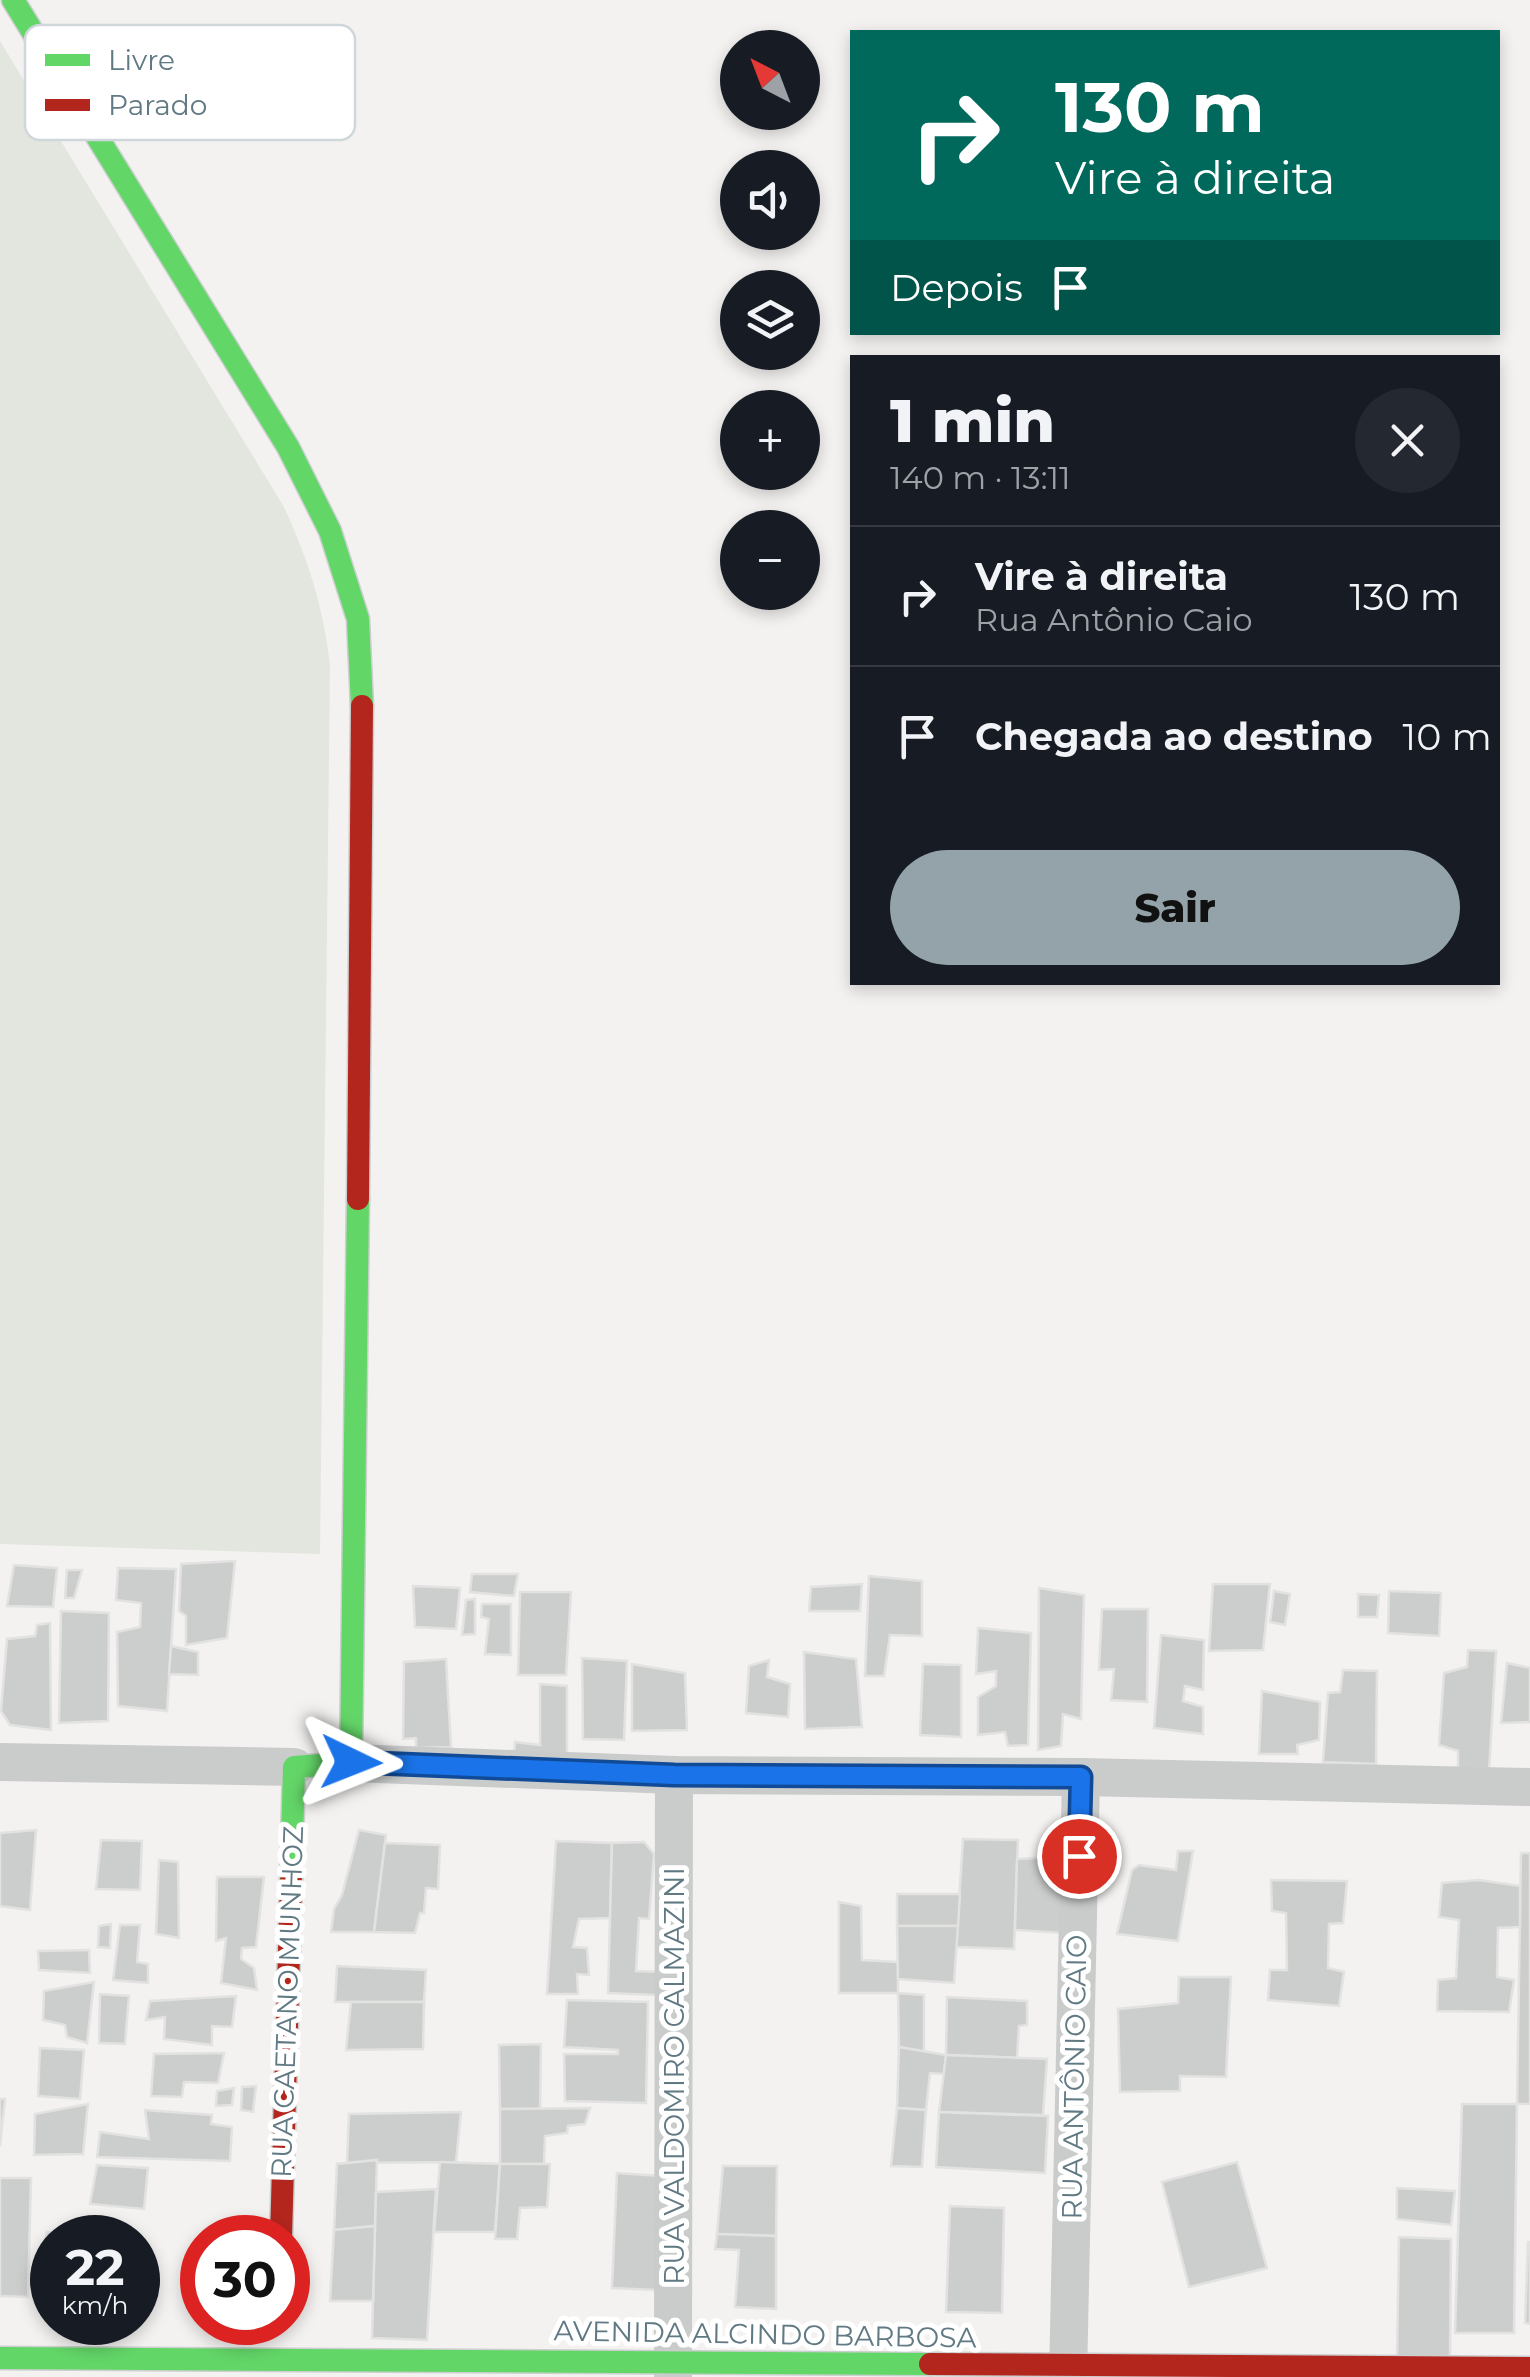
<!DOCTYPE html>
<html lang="pt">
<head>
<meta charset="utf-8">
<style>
  body { margin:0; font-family:Montserrat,sans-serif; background:#242831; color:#f1f3f6; height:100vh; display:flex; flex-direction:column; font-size:38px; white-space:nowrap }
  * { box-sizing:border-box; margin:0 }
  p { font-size:32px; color:#9ea1a6 }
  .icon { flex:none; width:55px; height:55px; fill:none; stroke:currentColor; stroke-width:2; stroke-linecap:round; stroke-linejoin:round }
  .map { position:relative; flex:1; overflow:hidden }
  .side { position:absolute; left:850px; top:355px; width:650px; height:630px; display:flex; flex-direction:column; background:#171b24; border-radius:0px; box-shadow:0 5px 15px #0003 }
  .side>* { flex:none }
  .banner { position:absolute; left:850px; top:30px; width:650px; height:305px; border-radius:0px; box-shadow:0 5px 15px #0003; background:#00695c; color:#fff; overflow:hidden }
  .needle { width:65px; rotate:318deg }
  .buttons { position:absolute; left:720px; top:30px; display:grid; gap:20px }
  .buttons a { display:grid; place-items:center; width:100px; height:100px; border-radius:50%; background:#171b24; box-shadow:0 5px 15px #0003; font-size:50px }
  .speed { position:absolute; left:30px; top:2215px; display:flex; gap:20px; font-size:50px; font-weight:700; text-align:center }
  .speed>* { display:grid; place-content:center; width:130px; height:130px; border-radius:50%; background:#171b24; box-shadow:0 5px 15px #0003; line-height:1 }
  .speed small { font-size:25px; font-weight:400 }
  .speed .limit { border:15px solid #d22; background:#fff; color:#111 }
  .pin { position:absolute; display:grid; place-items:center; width:85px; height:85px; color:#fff; margin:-42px; border:5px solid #fff; border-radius:50%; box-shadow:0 2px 10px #0007 }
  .me { position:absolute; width:110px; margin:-55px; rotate:92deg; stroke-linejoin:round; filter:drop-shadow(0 0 8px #0008) }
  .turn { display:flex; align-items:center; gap:35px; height:210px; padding:0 40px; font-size:45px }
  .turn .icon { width:130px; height:130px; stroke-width:2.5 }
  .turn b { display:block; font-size:70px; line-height:85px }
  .then { display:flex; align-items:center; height:95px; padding:0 40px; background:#0003; gap:20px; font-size:38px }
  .round { display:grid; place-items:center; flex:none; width:105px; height:105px; border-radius:52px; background:#242831 }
  .headline { display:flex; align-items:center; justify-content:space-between; height:170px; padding:0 40px }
  h1 { font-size:60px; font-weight:800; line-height:75px }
  .primary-button { display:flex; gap:20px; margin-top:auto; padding:20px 40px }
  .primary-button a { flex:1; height:115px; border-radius:60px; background:#93a3a9; color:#111; font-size:40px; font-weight:800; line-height:115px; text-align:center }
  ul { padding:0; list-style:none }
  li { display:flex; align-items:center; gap:30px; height:140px; padding:0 40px; border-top:2px solid #363941 }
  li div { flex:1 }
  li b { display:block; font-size:38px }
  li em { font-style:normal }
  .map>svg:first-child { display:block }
  .green { fill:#e3e6de }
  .building { fill:#cccecd; stroke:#e2e2e0; stroke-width:2.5 }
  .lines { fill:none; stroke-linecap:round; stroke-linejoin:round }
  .fast-casing { stroke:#cccfcf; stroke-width:25 }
  .jam-casing { stroke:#cccfcf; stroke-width:25 }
  .street { stroke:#cacccc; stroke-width:38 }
  .fast { stroke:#63d668; stroke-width:22 }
  .jam { stroke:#b3261e; stroke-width:22 }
  .route-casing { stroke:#114b97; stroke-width:25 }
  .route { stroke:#1a73e8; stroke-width:18 }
  .labels { text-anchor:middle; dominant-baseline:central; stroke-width:10; stroke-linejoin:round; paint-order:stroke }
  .street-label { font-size:28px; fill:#607983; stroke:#fff }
  .key { fill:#fff; stroke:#cfd7da; stroke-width:2.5 }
  .key-label { font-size:28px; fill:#607983 }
</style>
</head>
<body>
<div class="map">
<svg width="1530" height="2377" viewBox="0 0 1530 2377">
  <rect width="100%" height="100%" fill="#f3f2f0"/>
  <path class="green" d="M0 41 284 507C309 562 323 606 330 666L320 1554 0 1544Z"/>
  <g class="building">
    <path d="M235 1561 227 1638 186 1645V1616L179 1611 181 1564Z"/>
    <path d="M14 1565 57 1568 53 1607 7 1606Z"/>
    <path d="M118 1568 176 1569 167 1711 118 1706 117 1632 140 1627 141 1603 116 1600Z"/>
    <path d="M67 1570H82L74 1598H65Z"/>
    <path d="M472 1574H518L514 1596 470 1592Z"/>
    <path d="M869 1576 922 1581V1636L890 1635 884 1676H865Z"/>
    <path d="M862 1584 860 1611H809L811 1587Z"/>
    <path d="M1213 1584H1270L1263 1650 1209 1651Z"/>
    <path d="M413 1586 460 1588 456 1629 415 1627Z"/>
    <path d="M1039 1588 1084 1595 1081 1719 1063 1714 1061 1746 1038 1750Z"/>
    <path d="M1274 1591 1290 1594 1285 1625 1270 1622Z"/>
    <path d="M1389 1591 1441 1593 1439 1636 1388 1633Z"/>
    <path d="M520 1592H571L566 1675H518Z"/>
    <path d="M1358 1594 1379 1595 1377 1617H1358Z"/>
    <path d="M475 1599V1634L462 1635 466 1600Z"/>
    <path d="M482 1604H511V1655L485 1654 489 1619 481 1617Z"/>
    <path d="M1102 1609H1148L1147 1702 1111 1700 1114 1669 1099 1670Z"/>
    <path d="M61 1611 109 1613 108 1721 59 1723Z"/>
    <path d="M50 1623 51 1730 10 1725 1 1711 7 1639 35 1636 37 1625Z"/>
    <path d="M978 1628 1031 1633 1028 1745 1008 1746 1005 1732 978 1735V1697L996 1686V1671L976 1674Z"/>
    <path d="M1161 1635 1204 1640 1203 1690 1185 1686 1183 1701 1203 1707V1734L1154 1728Z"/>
    <path d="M171 1646 198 1652V1675L169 1674Z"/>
    <path d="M1468 1650 1496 1651 1489 1771 1458 1768V1751L1439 1745 1444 1673 1467 1667Z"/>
    <path d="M804 1652 856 1659 862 1727 805 1729Z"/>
    <path d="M582 1658 627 1661 624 1740 583 1739Z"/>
    <path d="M446 1659 451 1747 416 1748V1738L403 1739 404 1662Z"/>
    <path d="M769 1660 767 1677 790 1684 788 1717 746 1713 749 1666Z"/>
    <path d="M1507 1663 1530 1668V1722L1501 1723Z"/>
    <path d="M632 1664 685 1673 687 1730 632 1731Z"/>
    <path d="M923 1664 961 1665V1737L920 1735Z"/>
    <path d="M1343 1670 1377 1671 1376 1764 1323 1762 1328 1693 1340 1692Z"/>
    <path d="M540 1684 567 1686V1757L514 1754 515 1742 540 1745Z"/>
    <path d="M1262 1691 1320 1702 1319 1740 1297 1745 1298 1754H1259Z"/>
    <path d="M36 1830 30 1910 0 1906V1833Z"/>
    <path d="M359 1830 386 1835 374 1932H331L334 1909 342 1895Z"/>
    <path d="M963 1839 1018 1840 1014 1949 956 1947Z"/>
    <path d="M101 1840 142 1841 140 1890 96 1889Z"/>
    <path d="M556 1841 612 1843 610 1918 579 1919 573 1947 587 1948 589 1975 577 1974 578 1994H547Z"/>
    <path d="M644 1842 654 1854 649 1919 639 1918 636 1971 661 1972 656 1995 608 1993 612 1843Z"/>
    <path d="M385 1843 440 1845 438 1889 426 1888 424 1913H420L415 1933 374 1932Z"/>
    <path d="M1178 1851H1193L1178 1941 1117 1934 1132 1870 1139 1865 1176 1870Z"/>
    <path d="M1521 1853H1530V2104H1517Z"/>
    <path d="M1051 1857 1061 1869 1063 1933 1015 1930 1017 1859Z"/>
    <path d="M159 1860 178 1862 179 1938 156 1934Z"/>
    <path d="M217 1877H264L256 1947 242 1948 241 1959 254 1968 257 1990 221 1983 226 1938 216 1941Z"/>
    <path d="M1271 1880 1347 1881 1343 1923 1329 1924 1328 1968 1344 1972 1339 2006 1268 2000 1270 1970H1287L1286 1913 1272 1911Z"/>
    <path d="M1479 1880 1520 1886V1927L1498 1928 1497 1977 1514 1980 1509 2012 1437 2011 1438 1980 1456 1978 1459 1920 1439 1917 1442 1883Z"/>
    <path d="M897 1894H960L958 1926H897Z"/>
    <path d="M839 1902 861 1906 862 1960 898 1962V1993H839Z"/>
    <path d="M111 1924 110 1948 98 1947 99 1926Z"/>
    <path d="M120 1925H140L137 1962 148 1964V1983L113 1980Z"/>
    <path d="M897 1926H958L954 1983 898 1979Z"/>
    <path d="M89 1950 90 1973 39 1970 38 1951Z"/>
    <path d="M337 1966 426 1970 424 2002H335Z"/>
    <path d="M1179 1977H1231L1226 2077 1180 2076V2091L1120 2092 1118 2009 1178 2003Z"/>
    <path d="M94 1982 87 2043 67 2037 65 2025 43 2020 44 1991Z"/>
    <path d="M898 1993 924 1995V2052L899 2047Z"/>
    <path d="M100 1994 129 1996 125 2044 99 2043Z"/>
    <path d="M236 1996 232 2027 212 2026V2045L164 2039 165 2017 146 2020 150 2001Z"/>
    <path d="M947 1997 1027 2001V2025L1019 2026 1017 2058 946 2055Z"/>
    <path d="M567 2000 648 2002 646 2103 565 2101 564 2054H618V2050L564 2047Z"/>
    <path d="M351 2002H424L423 2049 346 2050Z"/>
    <path d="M541 2044 540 2109H500L499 2045Z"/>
    <path d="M899 2047 946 2055 944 2074 930 2073 926 2110 897 2108Z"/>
    <path d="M40 2048 84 2050 80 2099 38 2096Z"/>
    <path d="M224 2053 218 2083 184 2082 182 2097 151 2096 154 2054Z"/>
    <path d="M946 2055 1047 2059 1043 2115 939 2112Z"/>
    <path d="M256 2086 253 2112 241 2110 242 2087Z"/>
    <path d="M234 2088 232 2105 216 2106 217 2091Z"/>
    <path d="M0 2099H5L0 2146Z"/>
    <path d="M88 2104 83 2154 34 2155 35 2114Z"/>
    <path d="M1462 2104H1517L1514 2333H1455Z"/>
    <path d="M590 2108 585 2124 568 2126 567 2133 545 2136 544 2164H500V2109Z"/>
    <path d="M897 2108 926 2110 922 2167 891 2166Z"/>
    <path d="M145 2110 212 2115 211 2124 232 2127 230 2161 97 2157 100 2132 149 2139Z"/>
    <path d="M461 2112 456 2162 347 2163 349 2114Z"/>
    <path d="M939 2112 1048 2116 1045 2173 936 2167Z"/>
    <path d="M377 2160 375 2226 334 2230 337 2164Z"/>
    <path d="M440 2162 500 2164 495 2232H434Z"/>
    <path d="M1237 2162 1267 2268 1189 2287 1162 2182Z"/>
    <path d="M500 2164H550L547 2207 520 2208 517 2239H495Z"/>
    <path d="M97 2165 148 2168 144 2209 90 2204Z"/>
    <path d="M723 2166H777L776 2236 717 2234Z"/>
    <path d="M617 2173 661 2176 656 2290 612 2288Z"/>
    <path d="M0 2178H31L28 2297 0 2296Z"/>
    <path d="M1397 2188 1455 2191 1451 2225 1397 2219Z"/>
    <path d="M436 2189 427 2340 372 2338 376 2192Z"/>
    <path d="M950 2206 1004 2208 1002 2313 946 2312Z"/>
    <path d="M375 2226 373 2301H330L334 2230Z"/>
    <path d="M47 2232 73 2237 52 2238V2279L37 2274Z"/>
    <path d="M717 2234 776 2236V2309L735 2307 739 2250 715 2249Z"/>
    <path d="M1399 2237 1451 2239 1450 2362 1397 2357Z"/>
    <path d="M1528 2242H1530V2324L1525 2323Z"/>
  </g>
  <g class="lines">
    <g class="fast-casing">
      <g id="fast">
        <path d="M13 0 288 447 330 531 358 619 362 706"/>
        <path d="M291 1881 294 1767 351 1763 358 1199"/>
        <path d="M0 2358 930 2364"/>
      </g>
    </g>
    <g class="jam-casing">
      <g id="jam">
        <path d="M358 1199 362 706"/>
        <path d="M281 2238 291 1881"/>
        <path d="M930 2364 1530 2368"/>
      </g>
    </g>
    <g class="street">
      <path d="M0 1762 294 1767"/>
      <path d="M351 1763 674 1775 1081 1777 1530 1787"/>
      <path d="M673 2377 674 1775"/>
      <path d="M1068 2377 1081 1777"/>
    </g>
    <use href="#fast" class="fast"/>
    <use href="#jam" class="jam"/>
  </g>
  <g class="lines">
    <g class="route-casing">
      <path id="route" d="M351 1762 674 1775 1081 1777 1079 1856"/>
    </g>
    <use href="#route" class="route"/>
  </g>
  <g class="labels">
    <g class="street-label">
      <text transform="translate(287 2002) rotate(-88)">RUA CAETANO MUNHOZ</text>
      <text transform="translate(674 2076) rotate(-90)">RUA VALDOMIRO CALMAZINI</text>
      <text transform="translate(1074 2077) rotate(-89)">RUA ANTÔNIO CAIO</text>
      <text transform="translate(765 2334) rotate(1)">AVENIDA ALCINDO BARBOSA</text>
    </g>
  </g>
  <rect x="25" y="25" width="330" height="115" rx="15" class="key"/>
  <rect x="45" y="54" width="45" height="12" fill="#63d668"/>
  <rect x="45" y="99" width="45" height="12" fill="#b3261e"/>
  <g class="key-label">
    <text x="108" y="70">Livre</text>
    <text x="108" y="115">Parado</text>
  </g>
</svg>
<div class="buttons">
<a><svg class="needle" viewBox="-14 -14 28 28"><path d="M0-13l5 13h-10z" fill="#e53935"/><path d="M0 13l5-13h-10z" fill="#9ea1a6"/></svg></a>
<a><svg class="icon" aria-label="sound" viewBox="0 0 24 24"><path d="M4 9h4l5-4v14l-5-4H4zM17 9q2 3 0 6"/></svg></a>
<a><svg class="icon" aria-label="layers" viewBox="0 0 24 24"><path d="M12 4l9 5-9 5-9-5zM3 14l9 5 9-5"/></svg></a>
<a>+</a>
<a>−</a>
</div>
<div class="speed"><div>22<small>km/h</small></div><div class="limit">30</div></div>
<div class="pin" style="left:1079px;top:1856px;background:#d93025"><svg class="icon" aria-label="arrive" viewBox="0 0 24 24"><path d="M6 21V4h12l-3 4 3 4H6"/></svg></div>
<svg class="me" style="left:351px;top:1762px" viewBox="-20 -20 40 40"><path d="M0-17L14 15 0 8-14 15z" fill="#1a73e8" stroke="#fff" stroke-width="4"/></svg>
<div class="banner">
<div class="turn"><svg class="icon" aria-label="right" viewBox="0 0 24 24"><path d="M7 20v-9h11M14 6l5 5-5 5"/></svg><div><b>130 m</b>Vire à direita</div></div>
<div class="then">Depois<svg class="icon" aria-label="arrive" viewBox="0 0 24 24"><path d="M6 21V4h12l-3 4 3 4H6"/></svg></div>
</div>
<section class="side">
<div class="headline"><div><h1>1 min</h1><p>140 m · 13:11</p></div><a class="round"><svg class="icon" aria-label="close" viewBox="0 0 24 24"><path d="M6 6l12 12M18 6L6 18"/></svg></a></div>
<ul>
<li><svg class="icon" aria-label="right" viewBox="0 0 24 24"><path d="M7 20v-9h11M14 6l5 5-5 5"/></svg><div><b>Vire à direita</b><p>Rua Antônio Caio</p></div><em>130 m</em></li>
<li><svg class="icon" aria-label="arrive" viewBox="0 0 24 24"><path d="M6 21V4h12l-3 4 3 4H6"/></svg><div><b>Chegada ao destino</b></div><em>10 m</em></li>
</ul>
<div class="primary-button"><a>Sair</a></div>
</section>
</div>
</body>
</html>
